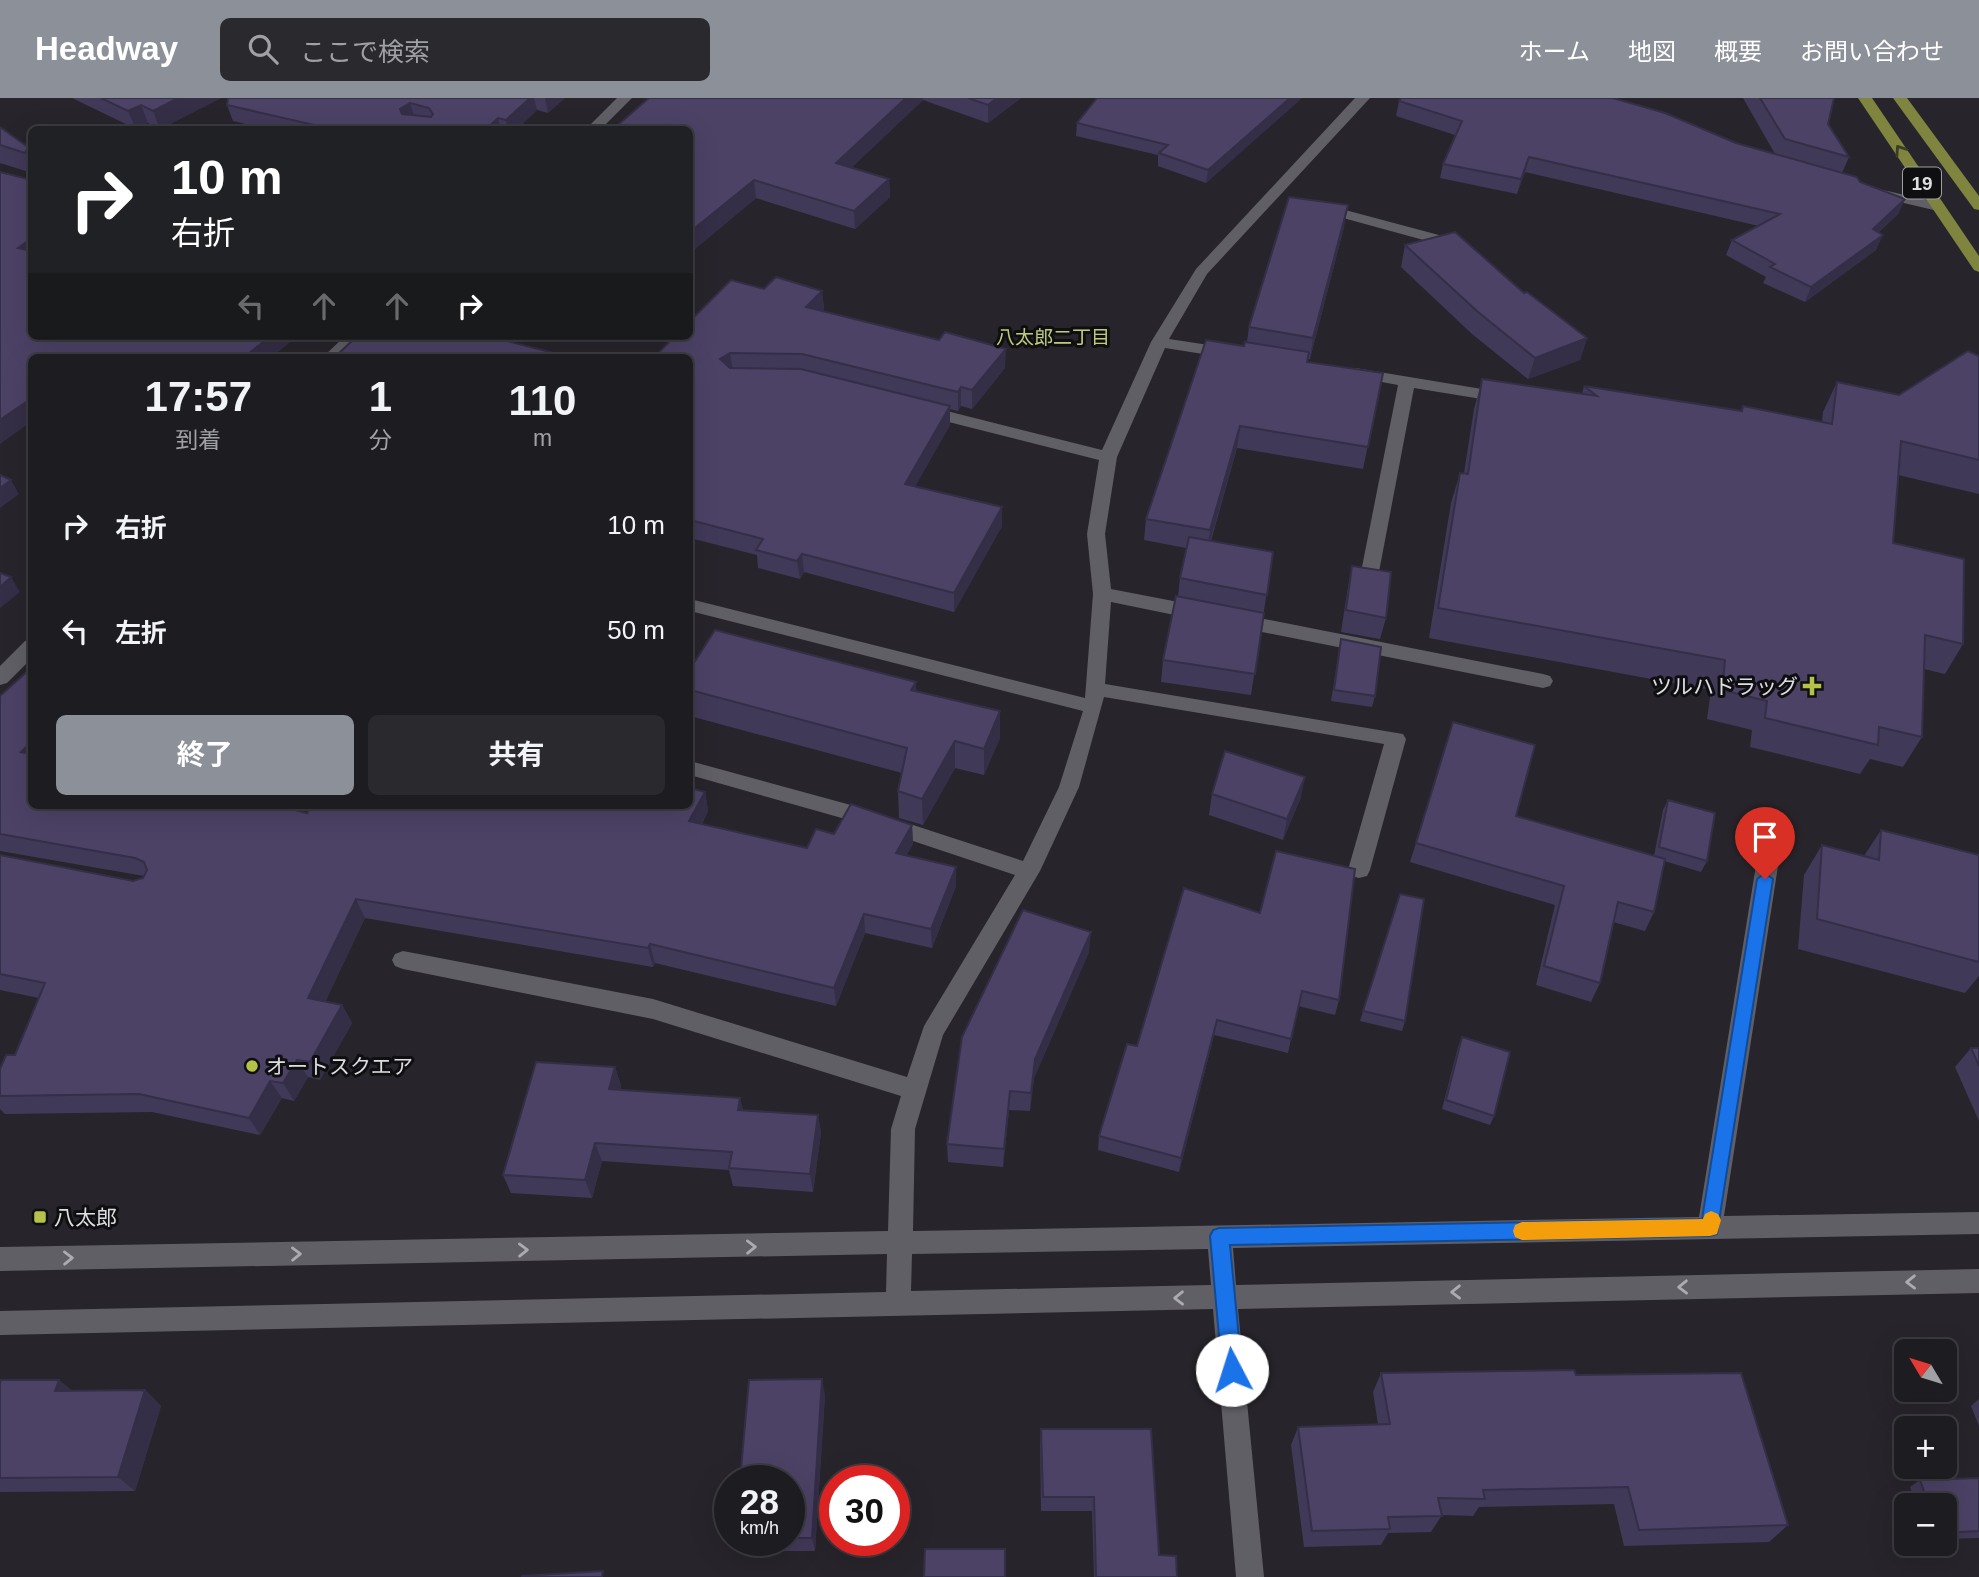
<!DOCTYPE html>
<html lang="ja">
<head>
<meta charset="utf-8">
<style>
  body { margin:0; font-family:Helvetica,"Noto Sans JP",sans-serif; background:#2a292d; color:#f1f3f6; height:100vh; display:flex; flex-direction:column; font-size:26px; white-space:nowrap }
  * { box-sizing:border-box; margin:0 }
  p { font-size:23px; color:#a0a1a5 }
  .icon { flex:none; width:38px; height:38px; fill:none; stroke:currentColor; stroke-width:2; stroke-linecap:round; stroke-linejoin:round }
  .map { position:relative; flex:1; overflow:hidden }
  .side { position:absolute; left:28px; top:256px; width:665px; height:455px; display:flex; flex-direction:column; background:#1d1c20; border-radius:10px; box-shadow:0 7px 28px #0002,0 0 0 2px #3b3a3e }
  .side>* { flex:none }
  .top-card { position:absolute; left:28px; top:28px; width:665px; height:214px; border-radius:10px; box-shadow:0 7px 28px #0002,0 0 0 2px #3b3a3e; background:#202124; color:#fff; overflow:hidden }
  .needle { width:46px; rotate:308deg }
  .fabs { position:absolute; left:1894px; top:1241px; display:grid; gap:14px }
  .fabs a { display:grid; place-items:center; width:63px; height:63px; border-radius:10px; background:#1d1c20; box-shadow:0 7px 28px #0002,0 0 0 2px #3b3a3e; font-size:35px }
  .speed { position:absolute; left:714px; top:1367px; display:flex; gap:14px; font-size:35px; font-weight:700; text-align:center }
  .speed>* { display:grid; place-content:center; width:91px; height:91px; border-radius:50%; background:#1d1c20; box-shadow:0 7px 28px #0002,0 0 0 2px #3b3a3e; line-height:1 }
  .speed small { font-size:18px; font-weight:400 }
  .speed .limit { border:10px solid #d22; background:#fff; color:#111 }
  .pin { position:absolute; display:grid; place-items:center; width:60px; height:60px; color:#fff; margin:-72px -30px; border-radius:50% 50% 50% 0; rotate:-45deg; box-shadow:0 0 7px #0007 }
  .pin .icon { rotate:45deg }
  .me { position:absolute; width:77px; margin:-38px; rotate:355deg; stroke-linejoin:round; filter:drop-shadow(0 0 5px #0008) }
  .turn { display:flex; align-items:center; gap:24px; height:147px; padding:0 28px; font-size:32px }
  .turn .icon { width:91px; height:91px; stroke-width:2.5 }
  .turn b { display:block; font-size:49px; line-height:60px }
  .lanes { display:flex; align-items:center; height:66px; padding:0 28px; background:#0003; justify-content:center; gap:35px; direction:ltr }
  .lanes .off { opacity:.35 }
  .eta { display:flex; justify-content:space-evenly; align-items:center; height:119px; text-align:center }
  .eta b { font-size:42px; font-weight:700; line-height:49px }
  .primary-button { display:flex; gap:14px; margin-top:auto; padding:14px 28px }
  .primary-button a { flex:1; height:80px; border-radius:10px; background:#8c9099; color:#fff; font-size:28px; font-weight:700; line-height:80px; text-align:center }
  .primary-button a+a { background:#2a292d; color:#f1f3f6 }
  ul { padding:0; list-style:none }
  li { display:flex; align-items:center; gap:21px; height:105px; padding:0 28px }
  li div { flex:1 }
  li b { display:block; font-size:26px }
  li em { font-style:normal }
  header { display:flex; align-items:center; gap:42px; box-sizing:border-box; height:98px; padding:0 35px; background:#8c9099; color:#fff }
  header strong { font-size:33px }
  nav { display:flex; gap:38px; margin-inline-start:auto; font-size:24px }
  .search { width:490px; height:63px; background:#2a292d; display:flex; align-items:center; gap:18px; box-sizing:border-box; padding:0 24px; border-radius:10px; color:#a0a1a5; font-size:26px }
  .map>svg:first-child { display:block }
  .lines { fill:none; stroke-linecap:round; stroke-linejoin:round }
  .minor { fill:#615f66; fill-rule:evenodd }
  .major { fill:#7f853f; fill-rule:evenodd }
  .wall { fill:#413958 }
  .shaded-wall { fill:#352e47 }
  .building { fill:#4c4266; stroke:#352e47; stroke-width:2; fill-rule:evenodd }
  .oneway { stroke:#3c3e23 }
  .oneway2 { stroke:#acabb0 }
  .route { fill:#1a73e8; stroke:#114b97; stroke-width:2 }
  .slow { fill:#f59e0b }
  .poi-dot { fill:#b5c24a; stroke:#0f0f11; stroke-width:2.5 }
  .labels { text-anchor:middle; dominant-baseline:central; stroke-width:6; stroke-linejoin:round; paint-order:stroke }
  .shield { fill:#0f0f11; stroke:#a09fa3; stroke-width:2 }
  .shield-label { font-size:19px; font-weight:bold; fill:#dedde1 }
  .far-neighbourhood-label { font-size:19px; fill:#c0cb7e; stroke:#0f0f11 }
  .poi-label { font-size:21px; fill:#dedde1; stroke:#0f0f11; text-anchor:start }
</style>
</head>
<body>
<header>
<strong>Headway</strong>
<div class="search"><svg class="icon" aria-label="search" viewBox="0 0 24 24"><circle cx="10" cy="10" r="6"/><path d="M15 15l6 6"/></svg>ここで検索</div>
<nav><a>ホーム</a><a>地図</a><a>概要</a><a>お問い合わせ</a></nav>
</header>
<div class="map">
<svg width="1979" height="1479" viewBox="0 0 1979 1479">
  <rect width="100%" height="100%" fill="#27252b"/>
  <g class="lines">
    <g class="minor">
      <path d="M617 0H632L600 32H585Z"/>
      <path d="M1355 0H1370L1207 176 1169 241 1229 250 1237 255 1229 260 1165 250 1117 359 1105 436 1111 491 1199 508 1206 510 1208 515 1206 520 1199 522 1111 504 1105 586 1403 636 1406 641 1370 772 1367 778 1359 780 1351 778 1348 772 1384 646 1104 599 1079 689 1040 773 943 937 915 1031 913 1133 1699 1119 1758 755 1762 749 1769 747 1776 749 1780 755 1724 1118 1979 1114V1136L1233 1150 1236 1187 1979 1171V1195L1238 1211 1264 1479H1236L1213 1211 0 1237V1213L886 1194 887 1156 0 1173V1149L888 1133 891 1031 901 998 653 921 403 871 395 868 392 862 395 856 403 853 653 901 907 979 924 928 1015 777 856 724 690 677V663L858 709 1023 763 1059 689 1083 613 690 513V501L1085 600 1093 496 1087 436 1099 362 917 316 915 312 923 307 1102 352 1151 244 1196 171ZM1208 1151 1211 1187 911 1193 912 1156Z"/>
      <path d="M1879 91 1943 106 1945 109 1938 113 1874 98 1872 95Z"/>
      <path d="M1319 105 1465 144 1468 147 1460 152 1314 112 1312 109Z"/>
      <path d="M345 238H363L341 259H323Z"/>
      <path d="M1355 270 1506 295 1514 300 1506 305 1414 290 1378 479 1376 483H1362L1360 479 1398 287 1349 278 1347 275 1349 272Z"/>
      <path d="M1234 515 1543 576 1550 578 1553 583 1550 588 1543 590 1227 527 1225 522 1227 517Z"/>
      <path d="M32 541V560L7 585 0 587V568L25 543Z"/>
    </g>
    <g class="major">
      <path d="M1858 0H1872L1979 158V174L1974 172Z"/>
      <path d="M1893 0H1907L1979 98V112L1974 111Z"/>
    </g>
  </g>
  <g class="wall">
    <path d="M72 0H221L160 31 148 25 136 31Z"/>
    <path d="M228 0H565L548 15 537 12 516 32H271L233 23 227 7Z"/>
    <path d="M649 0H1021L988 25 923 2 851 70 889 81 890 99 855 131 756 100 690 155V32Z"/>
    <path d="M1302 0 1206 85 1158 68V57L1076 38 1077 25Z"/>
    <path d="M1743 0H1834L1828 26 1849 59 1842 75 1860 84 1905 101 1898 116 1879 134 1876 152 1805 204 1763 185 1766 179 1726 157 1732 142 1759 128 1525 74 1517 96 1440 80 1443 66 1455 37 1396 18 1399 3 1736 45 1775 56Z"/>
    <path d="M0 29 28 49 32 56V75L0 65Z"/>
    <path d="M1344 129 1310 261H1308V264L1383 275 1363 371 1237 350 1211 443 1273 454 1251 597 1161 584 1163 562 1178 498 1180 480 1186 450 1144 442 1146 421 1244 248 1247 244 1249 229Z"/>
    <path d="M1405 147 1587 240 1580 262 1528 281 1472 236 1401 169Z"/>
    <path d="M764 191 822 193 824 211 822 213 1005 270 972 311 961 308 958 313 950 311V327L915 388 1002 428 954 514 804 474 800 481 758 470 757 457 690 440V259Z"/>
    <path d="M1979 258V396L1898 377 1893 445 1963 546 1945 576 1924 571 1922 639 1903 669 1870 661 1860 676 1750 649 1752 632 1707 621 1711 592 1429 540 1451 405 1460 375H1464L1474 311 1482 281 1582 296 1584 288 1741 313 1743 308 1822 324 1823 314 1837 284 1899 297Z"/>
    <path d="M1352 468 1386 520 1380 541 1341 534 1348 489Z"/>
    <path d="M1341 541 1375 598 1372 609 1331 603Z"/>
    <path d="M690 571 916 593 1000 613V640L984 677 955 670 923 727 899 720 898 693 902 675 690 618Z"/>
    <path d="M0 598 32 707 307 715 705 694 708 713 702 726 807 750 834 736 912 727 913 746 906 758 956 769V788L932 850 865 835 836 908 655 865 653 869 365 820 325 904 342 907 352 925 320 982 308 979 294 1003 282 1000 260 1037 152 1014 5 1016 0 1011V971L15 957 39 900 0 892V757L133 783 143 780 144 778 0 753Z"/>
    <path d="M1212 696 1301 699 1283 742 1209 717Z"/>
    <path d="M1668 702 1707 763 1701 774 1664 763 1654 814 1645 833 1613 824 1600 885 1591 904 1536 887 1555 807 1410 764 1416 745 1516 718 1654 758 1663 712Z"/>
    <path d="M1881 732 1979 757V878L1965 895 1798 851 1804 777 1822 747 1864 758Z"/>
    <path d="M1184 790 1339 902 1335 917 1298 908 1288 955 1214 937 1179 1074 1098 1052 1099 1038 1137 948Z"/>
    <path d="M1400 796 1405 923 1402 933 1360 923Z"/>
    <path d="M1089 854 1034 980 1030 1013 1009 1012 1003 1069 948 1064 947 1046Z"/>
    <path d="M1462 939 1494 1018 1490 1027 1442 1011 1458 949Z"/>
    <path d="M1971 950H1979V1023L1955 969Z"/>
    <path d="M615 969 621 988 620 992 743 1012 818 1017 821 1035 813 1094 733 1088 729 1072 602 1063 592 1100 511 1095 503 1077Z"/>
    <path d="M1381 1275 1576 1277 1788 1427 1769 1444 1624 1448 1614 1406 1479 1409 1473 1418 1442 1417 1431 1434 1388 1435 1381 1447 1304 1449 1291 1347 1298 1329 1378 1326 1373 1294Z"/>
    <path d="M59 1282 72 1293 145 1292 161 1308 135 1393 0 1394V1285Z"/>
    <path d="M825 1297 815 1453H740L736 1442H789V1382Z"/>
    <path d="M1979 1301V1328L1971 1308Z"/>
    <path d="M1041 1331 1159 1457 1177 1479H1094L1092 1413H1041L1040 1346Z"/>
    <path d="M1979 1380V1440L1944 1441V1407H1917L1910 1389 1920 1382Z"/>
  </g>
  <g class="shaded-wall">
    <path d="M178 0H221L160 31 153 13Z"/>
    <path d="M530 0H534L537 12 516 32H508L506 22Z"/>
    <path d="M545 0H565L548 15Z"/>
    <path d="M906 0H923V2L837 83 836 65Z"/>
    <path d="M997 0H1021L988 25V7Z"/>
    <path d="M1290 0H1302L1206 85 1208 72Z"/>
    <path d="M410 5 415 21 404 27 400 11Z"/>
    <path d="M141 7 148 25 136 31 128 13Z"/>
    <path d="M498 20 501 32H485Z"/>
    <path d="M28 49 32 56V68L25 55Z"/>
    <path d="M1529 59 1525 74 1517 96 1521 81Z"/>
    <path d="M889 81 890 99 855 131 854 113Z"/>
    <path d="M754 82 756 100 690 155V134Z"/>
    <path d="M1905 101 1898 116 1866 146 1873 131Z"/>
    <path d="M1348 107 1344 129 1310 261 1313 240Z"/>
    <path d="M1883 137 1876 152 1805 204 1811 189Z"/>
    <path d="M32 140V162L18 150Z"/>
    <path d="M822 193 824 211 808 228 806 209Z"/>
    <path d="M271 238H293L294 241 272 259H244Z"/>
    <path d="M484 238H508L489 256Z"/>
    <path d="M1587 240 1580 262 1528 281 1535 260Z"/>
    <path d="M1006 251 1005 270 972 311V292Z"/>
    <path d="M730 255 733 273 720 261Z"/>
    <path d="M961 289V308L958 313V294Z"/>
    <path d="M32 300V323L0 346V322Z"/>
    <path d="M950 308V327L906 405 905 386Z"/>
    <path d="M1240 328 1237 350 1207 454 1210 432Z"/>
    <path d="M11 382 19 396 0 410V390Z"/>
    <path d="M1002 409V428L954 514V495Z"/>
    <path d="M802 456 804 474 800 481 797 463Z"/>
    <path d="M11 479 20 494 0 510V489Z"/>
    <path d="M916 584 917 611 911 592Z"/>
    <path d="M1000 613V640L984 677V651Z"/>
    <path d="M32 643V670L21 654Z"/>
    <path d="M955 643V670L923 727 922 701Z"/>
    <path d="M1305 679 1301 699 1283 742 1287 721Z"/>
    <path d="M705 694 708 713 693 743 689 723Z"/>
    <path d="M912 727 913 746 897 774 896 755Z"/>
    <path d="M956 769V788L932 850 931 831Z"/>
    <path d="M356 801 365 820 318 919 308 900Z"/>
    <path d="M864 816 865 835 836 908 834 890Z"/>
    <path d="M1091 834 1089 854 1034 980 1030 1013 1031 995 1035 961Z"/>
    <path d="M650 846 655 865 653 869 648 850Z"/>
    <path d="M342 907 352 925 320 982 310 964Z"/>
    <path d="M1217 922 1214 937 1179 1074 1181 1060Z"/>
    <path d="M297 962 308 979 294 1003 283 985Z"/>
    <path d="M615 969 621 988 615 1010 609 991Z"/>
    <path d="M270 983 282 1000 260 1037 249 1020Z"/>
    <path d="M1010 993 1009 1012 1003 1069 1004 1051Z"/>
    <path d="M740 1000 745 1018 738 1012Z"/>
    <path d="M818 1017 821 1035 813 1094 810 1076Z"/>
    <path d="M595 1045 602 1063 592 1100 585 1082Z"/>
    <path d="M822 1281 825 1297 815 1453 812 1440Z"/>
    <path d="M59 1282 77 1298 55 1293Z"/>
    <path d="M145 1292 161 1308 135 1393 118 1379Z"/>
  </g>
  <g class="building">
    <path d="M101 0H178L153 13 141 7 128 13Z"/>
    <path d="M228 0H530L506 22 498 20 485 32H319L323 29 227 7ZM410 5 429 10 433 16 431 19 402 16 400 11Z"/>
    <path d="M649 0H906L836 65 889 81 854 113 754 82 690 134V32H612Z"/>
    <path d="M968 0H997L988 7Z"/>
    <path d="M1097 0H1290L1208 72 1159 55 1168 47 1077 25Z"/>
    <path d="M1401 0H1613L1665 15 1736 45 1857 79 1860 84 1905 101 1873 131 1883 137 1811 189 1770 169 1775 166 1732 142 1780 116 1529 59 1521 81 1443 66 1462 23 1399 3Z"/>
    <path d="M1760 0H1834L1828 26 1849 59 1785 41Z"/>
    <path d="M0 29 28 49 25 55 0 47Z"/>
    <path d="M0 74 32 82V140L18 150 32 153V238H271L244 259H32V300L0 322Z"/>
    <path d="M1289 99 1348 107 1313 240 1249 229Z"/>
    <path d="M1455 134 1524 195 1527 194 1587 240 1535 260 1478 214 1405 147Z"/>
    <path d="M776 179 822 193 806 209 939 242 945 234 1006 251 972 292 961 289 958 294 802 256 730 255 720 261 730 270 801 271 950 308 905 386 1002 409 954 495 802 456 797 463 756 452 763 441 690 422V259H654L675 238H690V223L731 182 764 191Z"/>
    <path d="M357 238H488L569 259H335Z"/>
    <path d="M1206 242 1244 248 1245 244 1309 254 1307 264 1383 275 1368 349 1240 328 1210 432 1146 421Z"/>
    <path d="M1968 253 1979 258V362L1901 343 1893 445 1964 461 1963 546 1925 537 1922 639 1879 629 1878 647 1765 620 1767 603 1722 592 1725 562 1438 510 1460 375 1468 376 1482 281 1597 298 1584 288 1742 313 1743 308 1832 326 1837 284 1899 297Z"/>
    <path d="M0 377 11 382 0 390Z"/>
    <path d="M1189 439 1273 454 1267 497 1180 480Z"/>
    <path d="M1352 468 1391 474 1386 520 1346 512Z"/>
    <path d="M0 475 11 479 0 489Z"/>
    <path d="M1176 498 1264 515 1255 576 1163 562Z"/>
    <path d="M715 532 916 584 911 592 1000 613 984 651 955 643 922 701 898 693 907 650 690 592V571Z"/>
    <path d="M1341 541 1381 549 1375 598 1334 592Z"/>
    <path d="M32 569V643L21 654 32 656V707H275L307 715 312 707H690V690L705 694 689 723 807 750 816 731 834 736 851 706 912 727 896 755 956 769 931 831 864 816 834 890 650 846 648 850 356 801 308 900 342 907 310 964 297 962 283 985 270 983 249 1020 139 996 0 998V971L6 957H15L45 885 0 876V757L133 783 143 780 147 772 144 764 135 760 0 736V598Z"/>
    <path d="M1453 624 1535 647 1516 718 1665 761 1654 814 1618 804 1600 885 1544 868 1564 788 1416 745Z"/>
    <path d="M1225 653 1305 679 1287 721 1212 696Z"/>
    <path d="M1668 702 1715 715 1707 763 1659 749Z"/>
    <path d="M1881 732 1979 757V864L1817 821 1822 747 1879 762Z"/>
    <path d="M1276 753 1355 771 1339 902 1302 893 1291 941 1217 922 1181 1060 1099 1038 1127 946 1137 948 1184 790 1260 815Z"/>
    <path d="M1400 796 1424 801 1405 923 1363 913Z"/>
    <path d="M1023 812 1091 834 1035 961 1031 995 1010 993 1004 1051 947 1046 962 939Z"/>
    <path d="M1462 939 1510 954 1494 1018 1446 1002Z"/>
    <path d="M1971 950H1979V968Z"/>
    <path d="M536 964 615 969 609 991 740 1000 738 1012 818 1017 810 1076 729 1070 732 1054 595 1045 585 1082 503 1077Z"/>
    <path d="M1574 1272 1576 1277 1741 1275 1788 1427 1639 1432 1628 1389 1483 1392 1485 1401 1438 1400 1442 1418 1388 1419 1390 1431 1312 1433 1298 1329 1390 1326 1381 1275Z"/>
    <path d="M822 1281 812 1440H789V1382H740L749 1282Z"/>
    <path d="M1 1282H59L55 1293 145 1292 118 1379 0 1380V1285Z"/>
    <path d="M1041 1331H1151L1159 1457 1176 1458 1177 1479H1096L1094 1399H1043Z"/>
    <path d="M1979 1380V1433L1944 1435V1407H1929L1920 1382Z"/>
    <path d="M925 1451H1005V1479H924Z"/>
    <path d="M603 1473 602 1479H522V1478Z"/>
  </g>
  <defs><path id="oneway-chevron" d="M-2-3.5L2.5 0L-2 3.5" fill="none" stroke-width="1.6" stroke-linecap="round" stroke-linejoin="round" transform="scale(1.75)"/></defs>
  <use class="oneway" href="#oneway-chevron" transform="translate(1900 52) rotate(-124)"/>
  <g class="oneway2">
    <use href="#oneway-chevron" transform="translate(751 1149) rotate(-1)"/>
    <use href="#oneway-chevron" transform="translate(523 1152) rotate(-1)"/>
    <use href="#oneway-chevron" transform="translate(296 1156) rotate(-1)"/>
    <use href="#oneway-chevron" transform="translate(68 1160) rotate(-1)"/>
    <use href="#oneway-chevron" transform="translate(1911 1184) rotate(179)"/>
    <use href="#oneway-chevron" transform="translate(1683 1189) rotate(179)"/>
    <use href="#oneway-chevron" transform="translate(1456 1194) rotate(179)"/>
    <use href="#oneway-chevron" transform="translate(1179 1200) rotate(179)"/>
  </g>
  <path class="route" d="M1765 775 1773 781 1717 1136 1710 1138 1230 1147 1242 1272 1239 1279 1232 1282 1225 1279 1222 1272 1210 1138 1213 1132 1219 1130 1702 1121 1757 781Z"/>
  <path class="slow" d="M1711 1113 1718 1116 1721 1122 1717 1136 1710 1138 1522 1142 1515 1139 1513 1133 1515 1127 1522 1124 1703 1121 1705 1116Z"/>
  <g class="poi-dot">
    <path d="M1808.5 577.5h7v7h7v7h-7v7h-7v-7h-7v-7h7z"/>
    <circle cx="252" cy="968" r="7"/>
    <rect x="33" y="1112" width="14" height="14" rx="3.5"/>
  </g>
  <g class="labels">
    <rect class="shield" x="1903" y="69.5" width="38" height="31" rx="5"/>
    <g class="shield-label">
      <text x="1922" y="85">19</text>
    </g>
    <g class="far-neighbourhood-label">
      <text x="1053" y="239">八太郎二丁目</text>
    </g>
    <g class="poi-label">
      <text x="1798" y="588" text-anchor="end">ツルハドラッグ</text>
      <text x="266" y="968">オートスクエア</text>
      <text x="54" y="1119">八太郎</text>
    </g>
  </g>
</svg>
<div class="fabs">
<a><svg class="needle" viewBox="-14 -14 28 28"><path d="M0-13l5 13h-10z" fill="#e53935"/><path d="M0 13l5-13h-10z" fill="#a0a1a5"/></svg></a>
<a>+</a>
<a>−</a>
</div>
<div class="speed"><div>28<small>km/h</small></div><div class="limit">30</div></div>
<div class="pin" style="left:1765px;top:781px;background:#d93025"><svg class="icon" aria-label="arrive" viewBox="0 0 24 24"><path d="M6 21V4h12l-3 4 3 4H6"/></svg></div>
<svg class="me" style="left:1232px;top:1272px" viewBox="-20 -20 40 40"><circle r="19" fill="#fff"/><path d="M0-13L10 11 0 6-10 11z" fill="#1a73e8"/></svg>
<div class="top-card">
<div class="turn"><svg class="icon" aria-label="right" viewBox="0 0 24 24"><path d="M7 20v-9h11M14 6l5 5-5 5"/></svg><div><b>10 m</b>右折</div></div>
<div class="lanes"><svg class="icon off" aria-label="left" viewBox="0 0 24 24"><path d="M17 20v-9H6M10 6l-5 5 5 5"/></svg><svg class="icon off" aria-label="ahead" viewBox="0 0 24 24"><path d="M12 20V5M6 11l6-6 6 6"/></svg><svg class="icon off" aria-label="ahead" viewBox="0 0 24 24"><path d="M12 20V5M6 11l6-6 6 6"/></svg><svg class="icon" aria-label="right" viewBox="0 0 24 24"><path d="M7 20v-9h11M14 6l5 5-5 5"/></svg></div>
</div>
<section class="side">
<div class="eta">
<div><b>17:57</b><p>到着</p></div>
<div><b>1</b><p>分</p></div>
<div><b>110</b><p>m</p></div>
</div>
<ul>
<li><svg class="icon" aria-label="right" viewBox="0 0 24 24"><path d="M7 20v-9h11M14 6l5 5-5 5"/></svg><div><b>右折</b></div><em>10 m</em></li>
<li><svg class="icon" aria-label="left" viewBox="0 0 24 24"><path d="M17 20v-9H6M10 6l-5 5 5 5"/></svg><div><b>左折</b></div><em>50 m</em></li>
</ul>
<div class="primary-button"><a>終了</a><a>共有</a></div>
</section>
</div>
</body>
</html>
